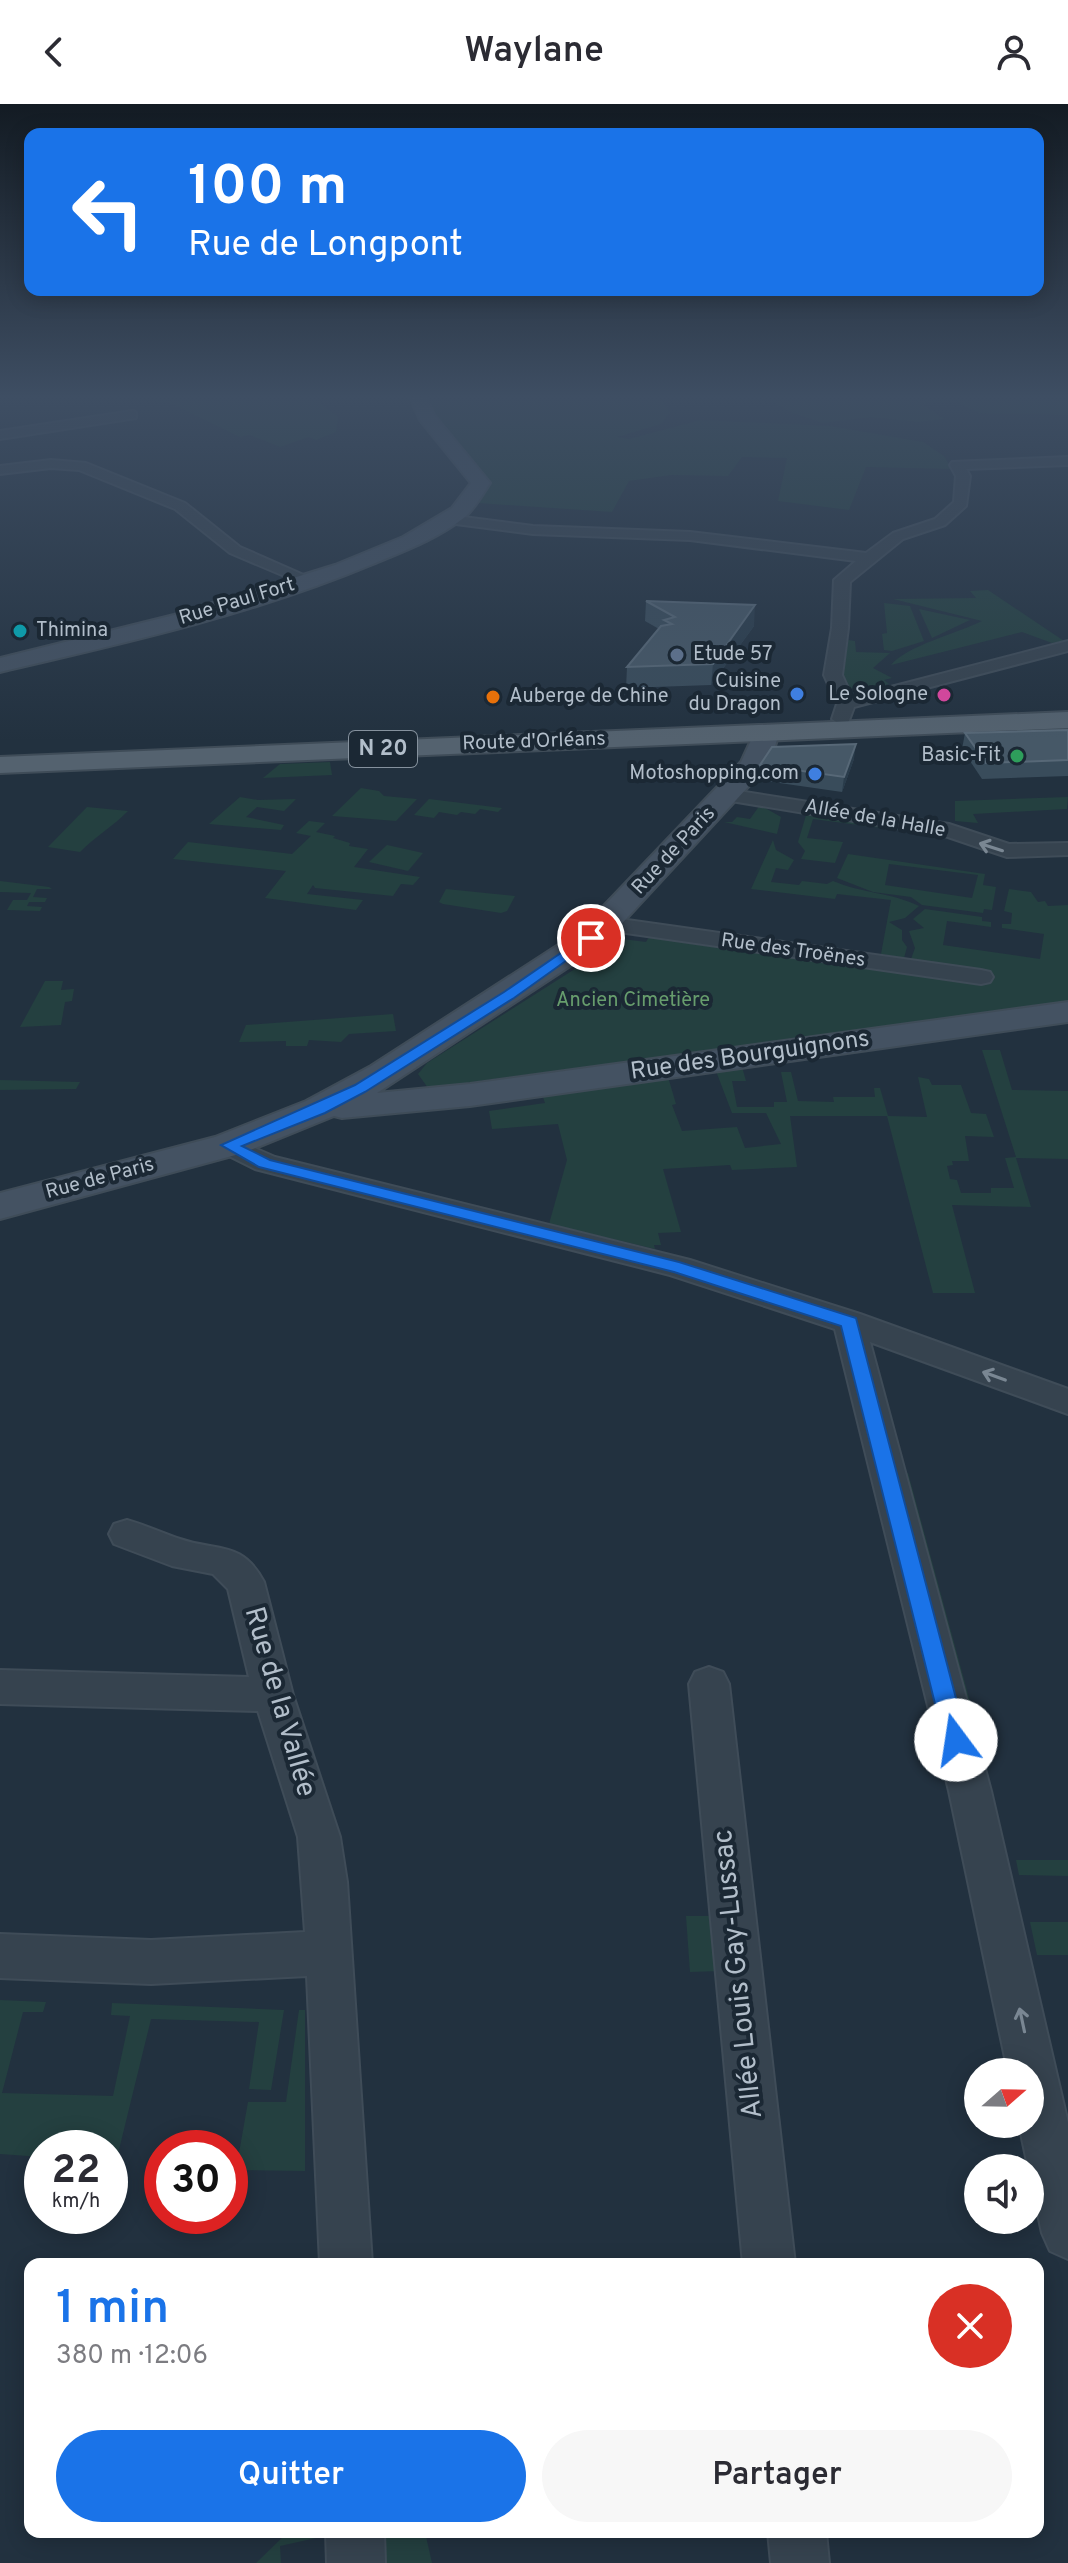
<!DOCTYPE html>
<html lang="fr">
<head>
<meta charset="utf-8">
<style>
  body { margin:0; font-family:Overpass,sans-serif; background:#f7f7f7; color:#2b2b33; height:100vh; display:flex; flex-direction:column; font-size:30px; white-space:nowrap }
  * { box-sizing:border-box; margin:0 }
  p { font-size:26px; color:#7c7c81 }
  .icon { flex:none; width:44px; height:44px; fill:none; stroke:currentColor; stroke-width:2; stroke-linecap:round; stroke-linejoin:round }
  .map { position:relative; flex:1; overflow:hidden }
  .panel { position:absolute; left:24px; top:2154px; width:1020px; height:280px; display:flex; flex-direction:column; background:#fff; border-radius:16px; box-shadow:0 4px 20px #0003 }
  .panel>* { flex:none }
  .top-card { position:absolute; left:24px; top:24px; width:1020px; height:168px; border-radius:16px; box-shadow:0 4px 20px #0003; background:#1a73e8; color:#fff; overflow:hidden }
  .needle { width:52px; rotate:70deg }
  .fabs { position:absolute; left:964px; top:1954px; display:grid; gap:16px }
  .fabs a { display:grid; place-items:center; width:80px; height:80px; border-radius:50%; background:#fff; box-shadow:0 4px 20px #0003; font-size:40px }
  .speed { position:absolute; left:24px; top:2026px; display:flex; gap:16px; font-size:40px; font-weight:700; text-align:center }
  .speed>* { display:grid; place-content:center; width:104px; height:104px; border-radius:50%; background:#fff; box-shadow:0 4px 20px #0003; line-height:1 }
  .speed small { font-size:20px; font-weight:400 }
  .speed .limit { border:12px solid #d22; background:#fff; color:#111 }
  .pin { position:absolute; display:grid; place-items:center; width:68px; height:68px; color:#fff; margin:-34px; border:4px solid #fff; border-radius:50%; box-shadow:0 2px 8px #0007 }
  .me { position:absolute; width:88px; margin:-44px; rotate:346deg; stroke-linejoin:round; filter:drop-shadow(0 0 6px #0008) }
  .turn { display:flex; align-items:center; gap:28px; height:168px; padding:0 32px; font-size:36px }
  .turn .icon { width:104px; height:104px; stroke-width:2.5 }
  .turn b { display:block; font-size:56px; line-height:68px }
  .round { display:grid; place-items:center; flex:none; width:84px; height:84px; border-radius:42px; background:#f7f7f7 }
  .head { display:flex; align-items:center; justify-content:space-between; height:136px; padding:0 32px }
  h1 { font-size:48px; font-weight:600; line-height:60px; color:#1a73e8 }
  .cta { display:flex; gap:16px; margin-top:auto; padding:16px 32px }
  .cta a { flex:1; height:92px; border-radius:48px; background:#1a73e8; color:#fff; font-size:32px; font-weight:600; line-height:92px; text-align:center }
  .cta a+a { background:#f7f7f7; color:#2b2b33 }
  header { display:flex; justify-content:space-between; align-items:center; height:104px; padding:0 32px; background:#fff; font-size:36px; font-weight:600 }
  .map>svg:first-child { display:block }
  .green { fill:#244040; fill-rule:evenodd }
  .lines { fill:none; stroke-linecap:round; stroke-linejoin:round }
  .street-casing { stroke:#3f4c58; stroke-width:4 }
  .secondary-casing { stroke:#3f4c58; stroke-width:4 }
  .primary-casing { stroke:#3f4c58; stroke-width:4 }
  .street { fill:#36434f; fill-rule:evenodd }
  .secondary { fill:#445262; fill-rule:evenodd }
  .primary { fill:#54626f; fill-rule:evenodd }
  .wall { fill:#394c5b }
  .shaded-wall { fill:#2a3c4b }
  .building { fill:#465867; stroke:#576877; stroke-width:2 }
  .oneway { stroke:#7a8793 }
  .route { fill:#1a73e8; stroke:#114b97; stroke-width:2 }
  .culture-dot { fill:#0f9aa8; stroke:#1b2834; stroke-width:3 }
  .service-dot { fill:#5c6f8a; stroke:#1b2834; stroke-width:3 }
  .shop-dot { fill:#3f7fe0; stroke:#1b2834; stroke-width:3 }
  .hotel-dot { fill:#d1479c; stroke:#1b2834; stroke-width:3 }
  .food-dot { fill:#e8710a; stroke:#1b2834; stroke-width:3 }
  .leisure-dot { fill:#2e9e5b; stroke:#1b2834; stroke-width:3 }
  .labels { text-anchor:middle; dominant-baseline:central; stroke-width:8; stroke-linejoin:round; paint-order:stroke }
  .far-street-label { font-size:20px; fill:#b2beca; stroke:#1b2834 }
  .far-poi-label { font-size:20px; fill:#b2beca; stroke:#1b2834; text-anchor:end }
  .far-park-label { font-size:20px; fill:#679d6d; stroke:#1b2834 }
  .shield { fill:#1b2834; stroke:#85919d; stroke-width:2 }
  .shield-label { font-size:22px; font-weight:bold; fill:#b2beca }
  .street-label { font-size:24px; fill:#b2beca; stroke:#1b2834 }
  .near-street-label { font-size:28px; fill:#b2beca; stroke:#1b2834 }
</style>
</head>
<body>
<header><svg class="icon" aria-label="back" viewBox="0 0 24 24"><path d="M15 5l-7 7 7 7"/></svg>Waylane<svg class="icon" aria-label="person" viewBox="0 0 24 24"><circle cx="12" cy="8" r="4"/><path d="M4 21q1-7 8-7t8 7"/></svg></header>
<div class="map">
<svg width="1068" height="2459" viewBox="0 0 1068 2459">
  <rect width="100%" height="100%" fill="#22313f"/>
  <g class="green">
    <path d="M133 293H312L338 313 336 328 316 336 309 333 280 343 250 331 240 333 170 299Z"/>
    <path d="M424 293H660L670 308 661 320 617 333 629 335 700 316 830 322 923 338 944 352 952 365 866 363 849 406 778 397 787 354 742 353 728 372 671 371 629 377 612 408 478 399 485 390 486 379C473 352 426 318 424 293Z"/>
    <path d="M764 293H1068V311L980 309 953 297 922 300 944 315 918 318 871 313 823 319 790 308Z"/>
    <path d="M988 486 1064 537 1052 539 1022 528 891 561C906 542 958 529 982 517L893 495 976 494 970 487Z"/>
    <path d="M884 499 910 502 924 537 892 547 884 546 882 530 887 529Z"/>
    <path d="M919 505 970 516 932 534Z"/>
    <path d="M848 536 855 537 856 548 890 549 873 564 892 574 884 576 889 580 862 586 848 584 842 566Z"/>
    <path d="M330 658 332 671 263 674 280 660Z"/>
    <path d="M361 684 379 687 384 692 417 695 396 717 332 712Z"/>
    <path d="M240 693 258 696 296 695 284 707 257 703 246 713 284 721 281 726 209 720Z"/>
    <path d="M1068 693 1067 705 973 710 978 719 955 717V697Z"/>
    <path d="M429 695 502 704 498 708 480 705 475 710 461 708 457 711 439 708 434 714 414 711Z"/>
    <path d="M760 701 781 713 777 730 724 718H732L737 713 750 715Z"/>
    <path d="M87 703 128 707C112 723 96 732 80 748L48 743Z"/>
    <path d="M807 708 897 723 896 726 813 715 807 734 843 738 835 759 801 755 805 747 798 738Z"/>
    <path d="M309 717 325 719 316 728 335 732 333 734 350 739 349 742 368 745 354 763 420 773 413 781 401 780 393 792 315 784 313 781 307 790 363 796 356 806 265 794 286 767 173 755 188 738 292 750 311 732 296 729Z"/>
    <path d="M773 736 776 746 794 756 788 766 776 764 771 778 799 781 802 777 827 780 833 777C861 789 893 789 919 802L905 814 889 818 902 826V836L907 843 904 854 881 850 891 796 837 790 835 795 751 785Z"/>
    <path d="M387 741 423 749 408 767 369 758Z"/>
    <path d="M848 750 985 770 983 781 996 783 992 806 984 805 983 809 922 801 911 793 873 788 837 774ZM889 760 978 771 972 794 885 781Z"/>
    <path d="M0 777 49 783 52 785H37L33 793 47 794 45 798H29L27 802 42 803 40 807 7 806 13 796H27L31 789 0 788Z"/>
    <path d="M446 785 515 792 507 807 501 809 443 800 439 798Z"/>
    <path d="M1009 785 1031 788 1038 798 1045 797 1048 802 1068 801V898L428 984 418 970 427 959 622 835 646 838 649 833 894 867 981 866 911 855 915 844 909 827 924 824 913 815 925 805 982 813V817L991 818V823L947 817 943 841 1040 855 1044 830 1002 824V820H1011L1012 809 1004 807Z"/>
    <path d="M45 877H63L61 886 74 885 72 897 65 898 61 921 20 923Z"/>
    <path d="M393 910 396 927 349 930 341 938 309 936 307 942H286V937L239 938 246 921Z"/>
    <path d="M982 946H1000L1012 986 1068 987V1055L1016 1054 1031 1103 952 1101 975 1189H933L887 1012H790L797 1063 732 1066 730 1061 663 1065 681 1128 658 1129 661 1141H654L655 1145 549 1120 567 1056 558 1020 492 1025 489 1007 545 999 542 990 668 973 676 1000 672 1001 682 1027 737 1023 745 1044 781 1040 766 1009H732L716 967 742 963 746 977H732L737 1003H774V998H787L781 968H791L798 997 834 998 833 993H875L874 984H880L888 1012 927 1013 918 973 929 975 932 981H961L971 1009 986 1010 994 1033 965 1032 969 1057H952L953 1061 947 1062 950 1075 957 1076 961 1089H991V1084H1014L1005 1054 1016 1053Z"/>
    <path d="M0 976 80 978 76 985 0 986Z"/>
    <path d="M908 1369 982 1642H967L896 1370Z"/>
    <path d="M1016 1756H1068V1772L1019 1771Z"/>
    <path d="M686 1812H715L720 1867 690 1868Z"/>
    <path d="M1030 1818H1068V1851H1037Z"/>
    <path d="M0 1896 46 1898 43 1908H23L2 1989 113 1992 130 1912 111 1911 112 1899 284 1906 271 1986 249 1985 259 1918 151 1915 116 2058H110V2044H42V2053L0 2050Z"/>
    <path d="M299 1906H305V2067L236 2066 248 1998H286Z"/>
    <path d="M288 2428H325V2432L280 2442 281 2459H256Z"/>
    <path d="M373 2428H425L432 2459H378Z"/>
  </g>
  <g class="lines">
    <g class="street-casing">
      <g id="street">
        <path d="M132 307 136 308V314L0 335V327Z"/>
        <path d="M1068 353V361L966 365 970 372 966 402 945 421 903 435 850 478 848 524 842 571 852 593 1068 537V547L854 603 848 619 841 621 832 615 837 600 824 571 832 524 834 476 856 457 690 436 533 430 448 419 441 415 448 411 533 422 690 428 866 449 893 429 935 415 954 398 956 372 950 361 952 358Z"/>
        <path d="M51 356 86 359 185 399 240 443 315 476 307 481 301 479 230 449 175 405 79 366 51 364 0 370V362Z"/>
        <path d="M726 685 949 720 1009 740 1068 739V751L1007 753 945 732 719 695 716 691 719 687Z"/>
        <path d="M606 813 981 866 990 868 993 873 990 878 981 880 598 825 594 820 598 815Z"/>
        <path d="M229 1033 275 1053 690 1156 860 1210 1068 1285V1310L870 1238 991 1687 1068 2019V2155L1050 2147 1042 2129 1019 2020H1030V1968H1008L949 1687 835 1225 670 1171 255 1065 219 1047 215 1041 219 1035Z"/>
        <path d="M127 1416C145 1421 162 1429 180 1435 217 1448 242 1436 264 1478L293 1591 340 1733 347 1778 372 2160H320L307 1872 151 1880 0 1874V1830L151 1836 305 1828 298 1733 258 1607 0 1600V1566L249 1573 228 1485 213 1470 172 1462 114 1440 109 1430 114 1420Z"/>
        <path d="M709 1563 723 1568 729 1580 795 2160H743L689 1580 695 1568Z"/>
        <path d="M326 2428H384L385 2459H327Z"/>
        <path d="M768 2428H826L829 2459H771Z"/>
      </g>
    </g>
    <g class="secondary-casing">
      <g id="secondary">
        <path d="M410 293H426L434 311 490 379C483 390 475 404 465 413 439 434 404 447 373 460 254 510 125 539 0 568V554L174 511 335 461 403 433 452 404 471 379 420 316Z"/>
        <path d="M766 621 775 623 779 629 773 649 761 669 602 841 377 989 470 980 1068 898V918L470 1002 342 1014 334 1012 243 1049 0 1115V1089L215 1033 306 997 371 962 580 827 741 658 757 623Z"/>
      </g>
    </g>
    <g class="primary-casing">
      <path id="primary" d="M1068 608V624L0 669V653Z"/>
    </g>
    <use href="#street" class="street"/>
    <use href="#secondary" class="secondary"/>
    <use href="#primary" class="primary"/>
  </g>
  <g class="wall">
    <path d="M646 497 754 522 711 581 626 584 627 563 659 525 645 517Z"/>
    <path d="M1068 626V672L982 675 962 645 965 629Z"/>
    <path d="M854 655 842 688 758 676 760 661Z"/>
  </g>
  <g class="shaded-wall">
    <path d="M755 501 754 522 711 581 713 560Z"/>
    <path d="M856 640 854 655 842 688 844 673Z"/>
  </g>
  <g class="building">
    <path d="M646 497 755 501 713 560 627 563 661 522 672 520 664 516 675 513Z"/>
    <path d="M1068 626V656L986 659 965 629Z"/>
    <path d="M856 640 844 673 760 661 772 643Z"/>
  </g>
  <defs><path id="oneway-shaft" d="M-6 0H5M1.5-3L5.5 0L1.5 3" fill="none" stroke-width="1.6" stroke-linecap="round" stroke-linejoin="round" transform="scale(2)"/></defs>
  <g class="oneway">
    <use href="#oneway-shaft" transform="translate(991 743) rotate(-162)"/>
    <use href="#oneway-shaft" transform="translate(994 1272) rotate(-160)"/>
    <use href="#oneway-shaft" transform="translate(1022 1916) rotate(-102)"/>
  </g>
  <linearGradient id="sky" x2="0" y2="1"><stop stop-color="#131b23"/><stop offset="0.46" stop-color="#3e4e63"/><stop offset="1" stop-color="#3e4e63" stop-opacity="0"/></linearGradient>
  <rect width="1068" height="637" fill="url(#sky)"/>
  <path class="route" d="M587 831 598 834 514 894 365 988 325 1009 242 1042 270 1056 679 1158 856 1214 967 1636 964 1644 956 1646 947 1644 944 1636 841 1222 674 1168 259 1063 221 1041 355 981 504 888Z"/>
  <circle class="culture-dot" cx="20" cy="527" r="8"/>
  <circle class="service-dot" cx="677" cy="551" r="8"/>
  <g class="shop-dot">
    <circle cx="797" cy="590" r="8"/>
    <circle cx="815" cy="670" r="8"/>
  </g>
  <circle class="hotel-dot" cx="944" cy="591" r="8"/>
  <circle class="food-dot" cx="493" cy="593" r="8"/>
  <circle class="leisure-dot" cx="1017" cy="652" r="8"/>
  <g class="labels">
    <g class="far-street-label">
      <text transform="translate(237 498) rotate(-17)">Rue Paul Fort</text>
      <text transform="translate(534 638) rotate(-2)">Route d'Orléans</text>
      <text transform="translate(875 715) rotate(10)">Allée de la Halle</text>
      <text transform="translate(674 747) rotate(-47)">Rue de Paris</text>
      <text transform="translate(793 847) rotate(8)">Rue des Troënes</text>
      <text transform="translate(100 1075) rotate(-15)">Rue de Paris</text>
    </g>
    <g class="far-poi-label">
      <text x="36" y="527" text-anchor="start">Thimina</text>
      <text x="693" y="551" text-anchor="start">Etude 57</text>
      <text x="781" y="578">Cuisine<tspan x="781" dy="23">du Dragon</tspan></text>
      <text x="928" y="591">Le Sologne</text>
      <text x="509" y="593" text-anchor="start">Auberge de Chine</text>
      <text x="1001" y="652">Basic-Fit</text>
      <text x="799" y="670">Motoshopping.com</text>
    </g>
    <g class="far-park-label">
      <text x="633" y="897">Ancien Cimetière</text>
    </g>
    <rect class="shield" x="349" y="627" width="68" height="36" rx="6"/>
    <g class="shield-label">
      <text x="383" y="645">N 20</text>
    </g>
    <g class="street-label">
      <text transform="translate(750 952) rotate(-8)">Rue des Bourguignons</text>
    </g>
    <g class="near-street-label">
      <text transform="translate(279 1598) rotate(74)">Rue de la Vallée</text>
      <text transform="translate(739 1870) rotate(-96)">Allée Louis Gay-Lussac</text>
    </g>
  </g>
</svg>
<div class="fabs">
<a><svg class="needle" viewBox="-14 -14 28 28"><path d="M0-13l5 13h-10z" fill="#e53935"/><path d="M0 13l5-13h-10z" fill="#7c7c81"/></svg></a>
<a><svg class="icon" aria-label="sound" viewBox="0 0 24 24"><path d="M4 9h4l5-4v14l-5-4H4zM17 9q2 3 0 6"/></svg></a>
</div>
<div class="speed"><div>22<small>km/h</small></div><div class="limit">30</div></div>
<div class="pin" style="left:591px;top:834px;background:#d93025"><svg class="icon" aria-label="arrive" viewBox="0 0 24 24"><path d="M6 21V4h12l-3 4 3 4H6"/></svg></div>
<svg class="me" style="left:956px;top:1636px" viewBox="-20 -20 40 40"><circle r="19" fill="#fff"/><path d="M0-13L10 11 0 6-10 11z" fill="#1a73e8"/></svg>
<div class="top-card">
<div class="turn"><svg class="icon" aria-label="left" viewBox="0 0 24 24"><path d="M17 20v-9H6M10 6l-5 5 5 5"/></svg><div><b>100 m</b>Rue de Longpont</div></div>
</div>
<section class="panel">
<div class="head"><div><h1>1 min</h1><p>380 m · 12:06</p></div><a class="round" style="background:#d93025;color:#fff"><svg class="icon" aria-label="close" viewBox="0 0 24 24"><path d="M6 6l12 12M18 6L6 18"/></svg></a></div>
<div class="cta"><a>Quitter</a><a>Partager</a></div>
</section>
</div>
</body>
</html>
